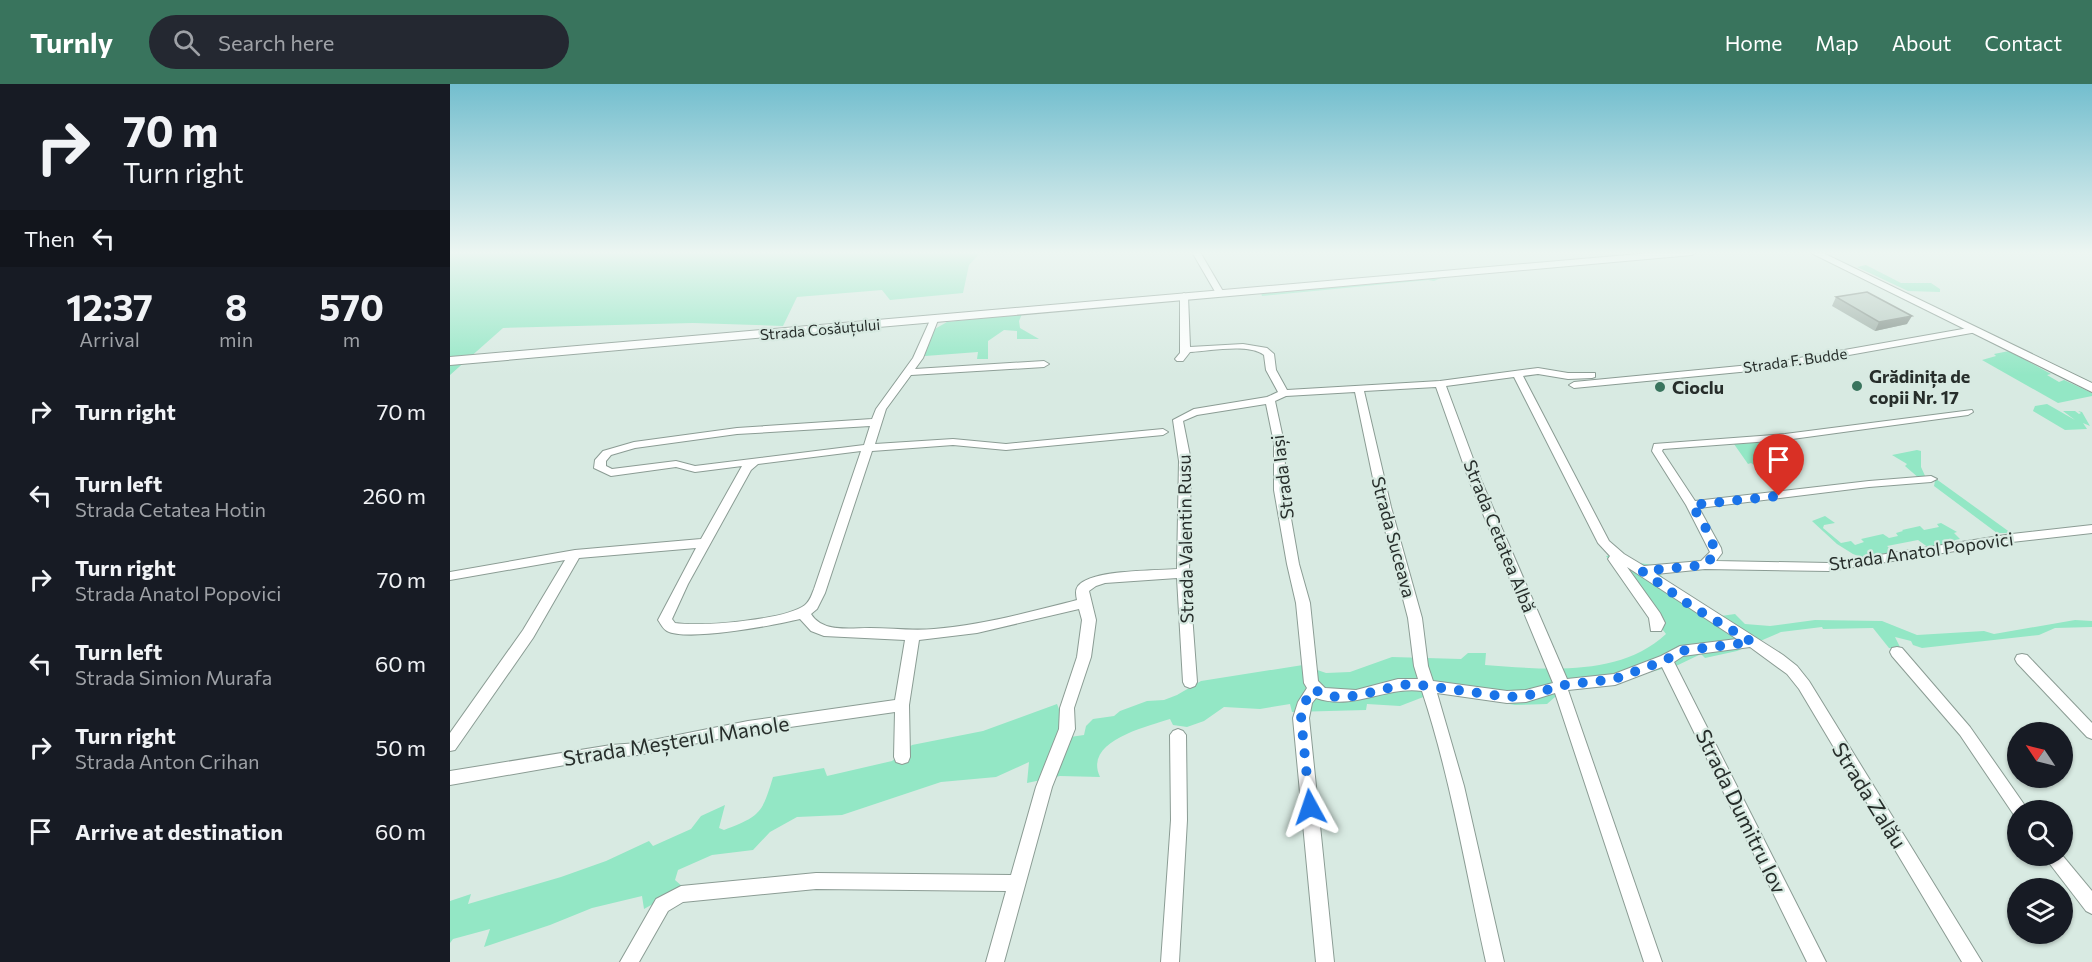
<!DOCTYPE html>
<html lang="en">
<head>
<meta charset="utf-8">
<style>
  body { margin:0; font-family:Commissioner,sans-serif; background:#242831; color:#f1f3f6; height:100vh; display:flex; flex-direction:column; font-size:22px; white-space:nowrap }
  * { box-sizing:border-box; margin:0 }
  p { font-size:20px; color:#9ea1a6 }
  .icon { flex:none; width:33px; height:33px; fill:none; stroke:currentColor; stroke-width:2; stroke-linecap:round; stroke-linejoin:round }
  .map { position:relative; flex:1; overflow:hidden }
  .panel { display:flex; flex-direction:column; background:#171b24; width:450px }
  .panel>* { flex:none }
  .guide { background:#171b24; color:#f1f3f6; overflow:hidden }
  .needle { width:39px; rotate:305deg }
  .fabs { position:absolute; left:1557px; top:638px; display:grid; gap:12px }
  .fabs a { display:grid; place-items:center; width:66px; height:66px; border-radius:50%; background:#171b24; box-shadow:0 2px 4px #0004; font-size:30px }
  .pin { position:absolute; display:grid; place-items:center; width:51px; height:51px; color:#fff; margin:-62px -26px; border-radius:50% 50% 50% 0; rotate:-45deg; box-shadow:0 0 6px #0007 }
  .pin .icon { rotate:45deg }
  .me { position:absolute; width:66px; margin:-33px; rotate:355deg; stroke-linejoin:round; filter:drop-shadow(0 0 4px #0008) }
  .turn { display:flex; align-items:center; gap:21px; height:126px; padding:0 24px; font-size:27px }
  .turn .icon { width:78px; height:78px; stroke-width:2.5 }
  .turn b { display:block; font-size:42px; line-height:51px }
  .then { display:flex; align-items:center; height:57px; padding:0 24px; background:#0003; gap:12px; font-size:22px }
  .eta { display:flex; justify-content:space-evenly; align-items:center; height:102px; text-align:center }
  .eta b { font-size:36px; font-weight:700; line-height:42px }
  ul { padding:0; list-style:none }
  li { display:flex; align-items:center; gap:18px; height:84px; padding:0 24px }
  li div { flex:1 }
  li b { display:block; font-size:22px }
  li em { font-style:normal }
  header { display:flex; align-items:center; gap:36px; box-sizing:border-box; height:84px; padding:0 30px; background:#39745d; color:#fff }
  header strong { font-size:28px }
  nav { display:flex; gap:33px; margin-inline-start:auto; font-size:21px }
  .search { width:420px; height:54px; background:#242831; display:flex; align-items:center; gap:15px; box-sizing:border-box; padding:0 21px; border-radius:33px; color:#9ea1a6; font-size:22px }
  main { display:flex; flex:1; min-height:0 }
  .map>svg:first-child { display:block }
  .green { fill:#93e7c5 }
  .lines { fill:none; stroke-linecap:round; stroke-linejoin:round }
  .minor-casing { stroke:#8b9c94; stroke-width:2 }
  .major-casing { stroke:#8b9c94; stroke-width:2 }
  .minor { fill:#fff; fill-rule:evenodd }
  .major { fill:#fff; fill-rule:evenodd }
  .wall { fill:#9dada5 }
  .shaded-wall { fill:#808d86 }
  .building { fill:#b7c9c0; stroke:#808d86; stroke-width:1.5 }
  .route { stroke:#1a73e8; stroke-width:10; stroke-dasharray:0 18 }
  .poi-dot { fill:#39745d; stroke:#d8eae2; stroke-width:2 }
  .labels { text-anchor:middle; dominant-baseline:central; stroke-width:4.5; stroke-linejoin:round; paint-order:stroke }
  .far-street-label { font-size:15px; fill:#272e2b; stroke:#d8eae2 }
  .poi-label { font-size:18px; font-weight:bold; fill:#272e2b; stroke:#d8eae2; text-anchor:start }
  .street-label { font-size:18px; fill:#272e2b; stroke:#d8eae2 }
  .near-street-label { font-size:21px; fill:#272e2b; stroke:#d8eae2 }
</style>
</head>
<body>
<header>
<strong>Turnly</strong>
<div class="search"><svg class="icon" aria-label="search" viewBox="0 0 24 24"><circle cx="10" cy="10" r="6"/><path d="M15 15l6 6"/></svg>Search here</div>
<nav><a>Home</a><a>Map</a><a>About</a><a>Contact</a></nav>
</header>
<main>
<section class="panel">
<div class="guide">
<div class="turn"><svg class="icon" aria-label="right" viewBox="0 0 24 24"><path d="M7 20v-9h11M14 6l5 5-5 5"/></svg><div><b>70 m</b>Turn right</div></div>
<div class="then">Then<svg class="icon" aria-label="left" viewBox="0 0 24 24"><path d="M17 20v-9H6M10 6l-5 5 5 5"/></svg></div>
</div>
<div class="eta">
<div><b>12:37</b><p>Arrival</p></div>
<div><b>8</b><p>min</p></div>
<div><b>570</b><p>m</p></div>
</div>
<ul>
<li><svg class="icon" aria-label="right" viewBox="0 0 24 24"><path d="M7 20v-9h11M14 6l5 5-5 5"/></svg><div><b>Turn right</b></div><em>70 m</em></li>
<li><svg class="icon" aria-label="left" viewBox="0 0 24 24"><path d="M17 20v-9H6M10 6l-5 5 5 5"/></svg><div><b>Turn left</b><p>Strada Cetatea Hotin</p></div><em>260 m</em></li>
<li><svg class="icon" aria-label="right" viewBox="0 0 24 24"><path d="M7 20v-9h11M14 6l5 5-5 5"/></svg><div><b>Turn right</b><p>Strada Anatol Popovici</p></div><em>70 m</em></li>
<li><svg class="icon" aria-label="left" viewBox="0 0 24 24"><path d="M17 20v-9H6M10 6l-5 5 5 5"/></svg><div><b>Turn left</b><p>Strada Simion Murafa</p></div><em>60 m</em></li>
<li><svg class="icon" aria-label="right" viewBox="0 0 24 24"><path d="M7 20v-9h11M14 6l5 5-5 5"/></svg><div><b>Turn right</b><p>Strada Anton Crihan</p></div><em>50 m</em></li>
<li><svg class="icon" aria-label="arrive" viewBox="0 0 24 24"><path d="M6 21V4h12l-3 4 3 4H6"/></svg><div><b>Arrive at destination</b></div><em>60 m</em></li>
</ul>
</section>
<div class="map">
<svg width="1642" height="878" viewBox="0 0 1642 878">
  <rect width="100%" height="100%" fill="#d8eae2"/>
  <g class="green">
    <path d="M0 168H531L519 181 513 209 440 216 432 206 347 213 333 242 243 239 53 244 0 291Z"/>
    <path d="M1416 181 1451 199H1481L1490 205V208L1458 207 1407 183Z"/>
    <path d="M991 194 984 197 978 196 812 212 811 209Z"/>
    <path d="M572 230 569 237 570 244 589 255H567V247L554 246 538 257V275H527L528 268 475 272 473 270 483 246 497 238Z"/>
    <path d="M1559 267 1601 290 1597 291 1609 298 1614 296 1642 309V312L1608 319 1532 276 1546 272 1544 270Z"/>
    <path d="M1597 320 1625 336 1613 327H1625L1629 330 1631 329 1628 327 1632 328 1640 342 1633 339 1637 345 1615 346 1583 327 1585 322Z"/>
    <path d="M1316 358 1337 384 1335 386 1316 388 1301 379 1298 380 1284 360Z"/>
    <path d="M1467 366 1471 367V383L1476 394 1470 395 1455 382 1457 380 1442 371Z"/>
    <path d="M1480 392H1482L1561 449H1547L1484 402 1485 397Z"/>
    <path d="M1375 432 1385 439 1374 441 1373 444 1391 459 1401 457 1405 461 1414 458 1411 455 1433 450 1439 454 1448 452 1446 449 1453 447 1452 446 1470 442 1474 446 1489 443 1487 440 1491 439 1507 448 1504 449 1510 455 1505 456 1504 459 1479 464 1468 456 1437 462 1444 468 1411 473 1403 470 1387 460 1362 437Z"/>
    <path d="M1171 470 1182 478 1203 481 1214 495 1271 532 1285 530 1295 540 1320 542 1365 536 1432 537 1467 551 1534 547 1544 550 1625 536 1642 537V543L1605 544 1589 551 1472 564 1463 561 1461 557 1445 553 1451 565 1439 564 1423 544 1373 545 1372 543 1331 548 1287 567 1255 574 1251 570 1226 582 1121 606 1105 613 1097 620 1065 621 989 607 950 622 917 620 916 626 842 628 840 620 810 625 774 623 754 637 737 643 723 641 720 635C696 643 633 657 650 693L610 692 577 699 579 678 546 693 491 698 392 731 347 733 320 748 303 766 262 771 228 786 225 796 233 803 194 825 192 812 142 824 100 841 34 863 40 845 3 855 0 859V817L21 810 18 820 111 793 156 777 199 757 203 762 241 745 251 732 275 721 269 744 274 746C310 732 312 730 323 693L374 684 377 692 442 677 462 661 533 647 607 620 620 653 634 651 636 642 643 635 664 632 670 627 697 617 714 616 727 611 751 597 853 581 876 589 900 588 942 573 1011 575 1018 569H1036L1035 581C1094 585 1169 594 1216 550L1156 472Z"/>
  </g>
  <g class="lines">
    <g class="minor-casing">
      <g id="minor">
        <path d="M742 168H750L774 209 773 211H767Z"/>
        <path d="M734 209 738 212 740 263 793 260 817 264 824 270 826 286 837 306 990 297 1088 284 1118 289H1145V293L1142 294 1118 295 1088 290 1073 292 1159 457 1174 470 1194 482 1251 477 1260 468 1236 421 1202 367 1204 360 1335 350 1522 326 1523 328 1518 331 1335 356 1213 365 1212 367 1245 417 1419 397 1481 392 1487 395 1481 398 1419 403 1249 424 1271 464 1272 469 1266 477 1379 479 1562 450 1642 441V449L1562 458 1379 487 1255 485 1206 490 1333 571 1347 582 1359 597 1532 878H1512L1349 605 1337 590 1300 563 1233 572 1224 578 1376 878H1357L1212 583 1165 601 1118 606 1212 878H1194L1105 609 1076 618 1057 619 987 609 1014 702 1054 878H1036C1016 788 1001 695 972 607 935 602 904 627 866 614L862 619 859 634 884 878H866L843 634 848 618 857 604 854 599 846 519 837 480 824 406V359L816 320 747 331 733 337 741 377 739 489 747 598 745 602 740 604 735 602 733 598 727 494 655 499 646 502 639 507 646 536 641 573 624 624 625 645 602 703 554 878H536L556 807 366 805 233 818 218 827 189 878H170L206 815 231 802 366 789 561 791 586 703 609 645 610 624 627 573 632 536 629 525 527 549 469 556 459 621 460 673 458 678 452 680 446 678 444 673 445 628 298 649 188 671 161 673 0 701V687L161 661 188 659 298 637 445 616 455 556 374 552 361 547 350 535C325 541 238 558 217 547 213 545 211 540 208 536L246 464 129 474 83 554 5 666 0 667V649L73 546 115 476 0 496V488L125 466 251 455 292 382 245 388 226 383 161 392 144 384 145 376 153 367 184 358 287 344 422 335 426 325 463 274 481 234H487L488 236 473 274 465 285 594 277 599 280 594 283 461 291 436 325 425 360 503 355 556 360 713 345 718 348 713 351 556 366 503 361 422 367 375 509 367 525 361 530C373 549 400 544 420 544 441 544 462 547 484 545 532 541 580 528 627 516 626 511 625 506 628 502 642 485 705 487 727 485L729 377 723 336 744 325 817 313 828 308 816 286 814 271C800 259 758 267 740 268L733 277H727L725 275 730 269V212ZM1064 293 1148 459 1160 472 1158 475 1160 478 1199 534 1201 547H1211L1215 539 1210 529 1177 483 1287 555 1230 562 1211 572 1164 590 1117 595 1031 396 996 302ZM986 303 1019 396 1103 599 1076 606 1057 607 983 597 978 582 972 534 941 423 914 307ZM905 308 929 423 958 534 964 582 968 595H948L906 606 875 604 868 597 860 519 849 480 836 406 834 359 825 317 836 312ZM420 342 414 361 245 382 226 377 162 385 156 382V377L161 371 185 364 287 350ZM411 367 364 505C362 510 360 517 355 521 336 536 250 543 225 539L222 535 238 500 301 386 308 380Z"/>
        <path d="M1524 243 1528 246 1527 248 1321 285 1124 304 1119 301 1124 298 1321 279Z"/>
        <path d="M1447 563 1452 564 1520 643 1578 726H1568V732L1564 731 1510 651 1442 572 1440 568 1442 564Z"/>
        <path d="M1572 570 1577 571 1642 639V655L1637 653 1567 579 1565 575 1567 571Z"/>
        <path d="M728 645 733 647 736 651 737 736 729 878H711L721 736 720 651 723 647Z"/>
        <path d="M1593 771H1612L1642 807V830L1636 827Z"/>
      </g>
    </g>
    <g class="major-casing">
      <g id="major">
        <path d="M1212 168H1247L1242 171 0 281V273Z"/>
        <path d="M1359 168H1371L1642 299V308Z"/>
      </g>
    </g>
    <use href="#minor" class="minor"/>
    <use href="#major" class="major"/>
  </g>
  <path class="wall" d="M1386 213 1457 240 1425 247 1382 222Z"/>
  <path class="shaded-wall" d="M1462 232 1457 240 1425 247 1429 238Z"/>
  <path class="building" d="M1417 208 1462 232 1429 238 1386 213Z"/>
  <linearGradient id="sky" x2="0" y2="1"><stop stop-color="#73bece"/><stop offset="0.58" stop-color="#edf6f2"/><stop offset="1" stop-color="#edf6f2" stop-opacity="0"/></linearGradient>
  <rect width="1642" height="291" fill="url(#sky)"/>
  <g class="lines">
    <path class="route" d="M860 723 851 634 855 618 864 605C892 625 932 601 963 600L1057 613 1076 612 1114 601 1165 595 1216 576 1230 567 1302 558 1241 522 1192 487 1255 481 1266 469 1258 448 1242 421 1329 412"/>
  </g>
  <g class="poi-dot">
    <circle cx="1407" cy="302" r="6"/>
    <circle cx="1210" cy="303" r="6"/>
  </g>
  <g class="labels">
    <g class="far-street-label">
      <text transform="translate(370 245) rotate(-5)">Strada Cosăuțului</text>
      <text transform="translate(1345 276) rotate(-8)">Strada F. Budde</text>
    </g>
    <g class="poi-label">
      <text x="1419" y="292">Grădinița de<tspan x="1419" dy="21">copii Nr. 17</tspan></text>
      <text x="1222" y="303">Cioclu</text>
    </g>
    <g class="street-label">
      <text transform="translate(832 393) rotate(-97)">Strada Iași</text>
      <text transform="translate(1050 452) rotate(68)">Strada Cetatea Albă</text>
      <text transform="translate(944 453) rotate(75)">Strada Suceava</text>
      <text transform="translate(735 455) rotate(-91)">Strada Valentin Rusu</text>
      <text transform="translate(1471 467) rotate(-8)">Strada Anatol Popovici</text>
    </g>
    <g class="near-street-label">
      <text transform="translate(226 656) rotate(-9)">Strada Meșterul Manole</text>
      <text transform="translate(1420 711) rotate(58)">Strada Zalău</text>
      <text transform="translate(1292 727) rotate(64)">Strada Dumitru Iov</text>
    </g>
  </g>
</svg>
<div class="fabs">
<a><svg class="needle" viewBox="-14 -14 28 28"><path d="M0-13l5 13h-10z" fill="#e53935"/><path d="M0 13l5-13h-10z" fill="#9ea1a6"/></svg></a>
<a><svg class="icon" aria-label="search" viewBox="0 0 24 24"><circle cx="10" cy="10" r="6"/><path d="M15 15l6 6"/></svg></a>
<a><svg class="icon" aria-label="layers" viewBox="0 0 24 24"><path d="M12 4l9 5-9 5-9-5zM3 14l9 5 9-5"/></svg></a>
</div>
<div class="pin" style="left:1329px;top:412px;background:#d93025"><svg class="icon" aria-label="arrive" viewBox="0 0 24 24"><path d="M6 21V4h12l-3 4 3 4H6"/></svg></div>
<svg class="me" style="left:860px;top:723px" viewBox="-20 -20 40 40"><path d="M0-17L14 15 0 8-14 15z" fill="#1a73e8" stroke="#fff" stroke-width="4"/></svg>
</div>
</main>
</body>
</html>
